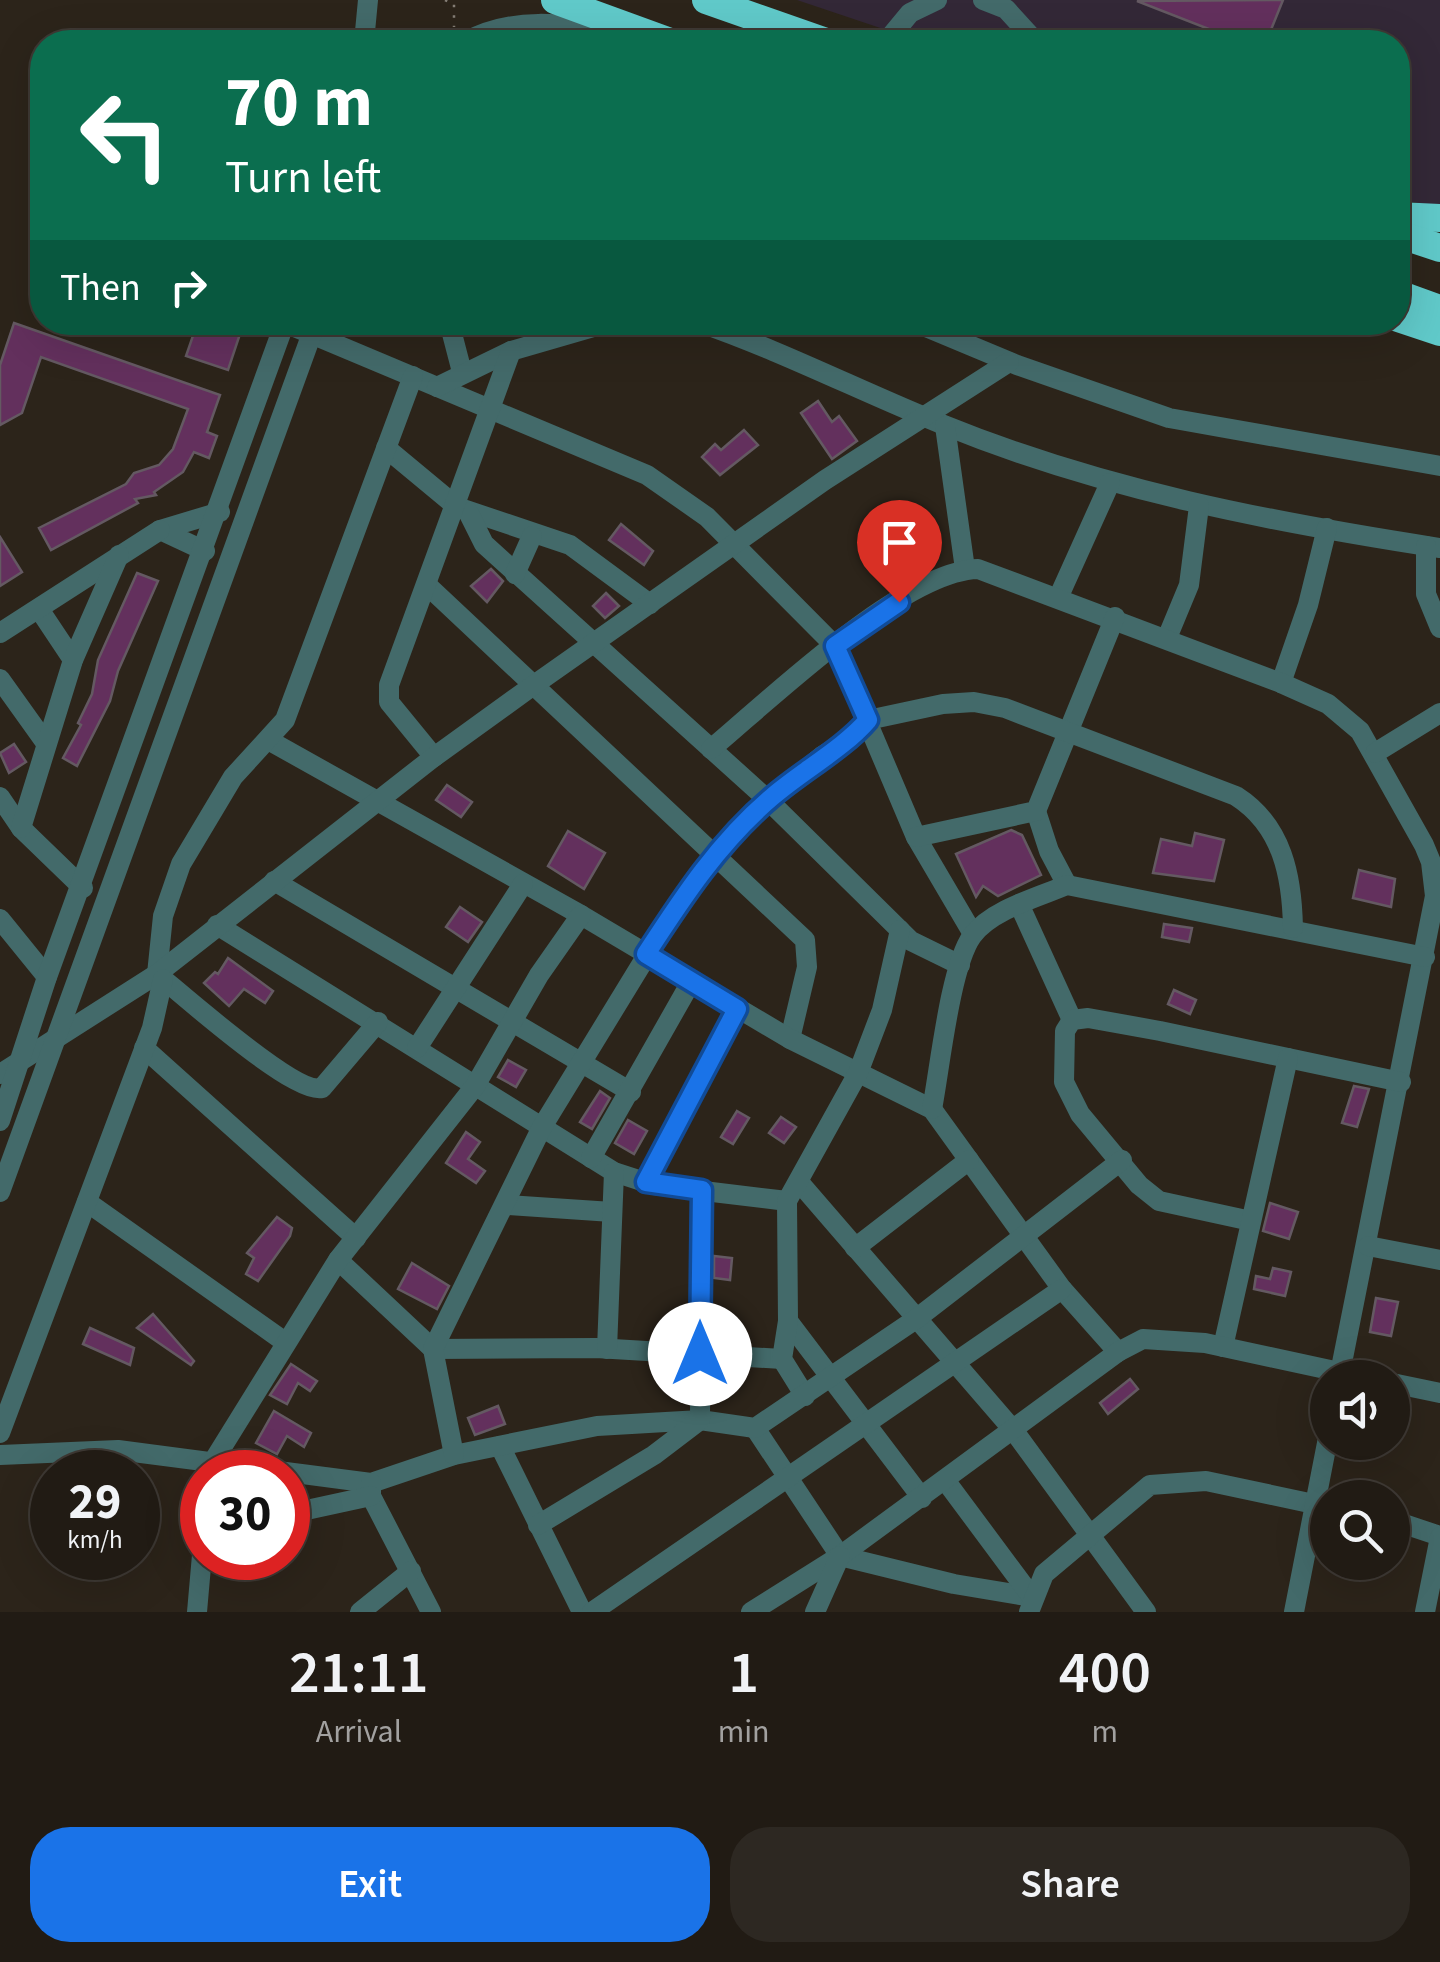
<!DOCTYPE html>
<html lang="en">
<head>
<meta charset="utf-8">
<style>
  body { margin:0; font-family:"Source Sans 3",sans-serif; background:#2d2822; color:#f1f3f6; height:100vh; display:flex; flex-direction:column; font-size:38px; white-space:nowrap }
  * { box-sizing:border-box; margin:0 }
  p { font-size:32px; color:#a2a1a0 }
  .icon { flex:none; width:55px; height:55px; fill:none; stroke:currentColor; stroke-width:2; stroke-linecap:round; stroke-linejoin:round }
  .map { position:relative; height:1612px; overflow:hidden }
  .drawer { display:flex; flex-direction:column; background:#211b14; flex:1 }
  .drawer>* { flex:none }
  .top-card { position:absolute; left:30px; top:30px; width:1380px; height:305px; border-radius:40px; box-shadow:0 10px 40px #0002,0 0 0 2px #3e3934; background:#0b6e4f; color:#fff; overflow:hidden }
  .tools { position:absolute; left:1310px; top:1360px; display:grid; gap:20px }
  .tools a { display:grid; place-items:center; width:100px; height:100px; border-radius:50%; background:#211b14; box-shadow:0 10px 40px #0002,0 0 0 2px #3e3934; font-size:50px }
  .speed { position:absolute; left:30px; top:1450px; display:flex; gap:20px; font-size:50px; font-weight:700; text-align:center }
  .speed>* { display:grid; place-content:center; width:130px; height:130px; border-radius:50%; background:#211b14; box-shadow:0 10px 40px #0002,0 0 0 2px #3e3934; line-height:1 }
  .speed small { font-size:25px; font-weight:400 }
  .speed .limit { border:15px solid #d22; background:#fff; color:#111 }
  .pin { position:absolute; display:grid; place-items:center; width:85px; height:85px; color:#fff; margin:-102px -42px; border-radius:50% 50% 50% 0; rotate:-45deg; box-shadow:0 0 10px #0007 }
  .pin .icon { rotate:45deg }
  .me { position:absolute; width:110px; margin:-55px; rotate:0deg; stroke-linejoin:round; filter:drop-shadow(0 0 8px #0008) }
  .turn { display:flex; align-items:center; gap:35px; height:210px; padding:0 30px; font-size:45px }
  .turn .icon { width:130px; height:130px; stroke-width:2.5 }
  .turn b { display:block; font-size:70px; line-height:85px }
  .then { display:flex; align-items:center; height:95px; padding:0 30px; background:#0003; gap:20px; font-size:38px }
  .eta { display:flex; justify-content:space-evenly; align-items:center; height:170px; text-align:center }
  .eta b { font-size:60px; font-weight:600; line-height:70px }
  .cta { display:flex; gap:20px; margin-top:auto; padding:20px 30px }
  .cta a { flex:1; height:115px; border-radius:40px; background:#1a73e8; color:#fff; font-size:40px; font-weight:600; line-height:115px; text-align:center }
  .cta a+a { background:#2d2822; color:#f1f3f6 }
  .map>svg:first-child { display:block }
  .industrial { fill:#332837 }
  .building { fill:#63305d; stroke:#645962; stroke-width:2.5 }
  .lines { fill:none; stroke-linecap:round; stroke-linejoin:round }
  .path { stroke:#847d75; stroke-width:2.5; stroke-dasharray:2.5 8; stroke-linecap:butt }
  .minor { stroke:#436a6a; stroke-width:20 }
  .highway { stroke:#60c9c9; stroke-width:28 }
  .route-casing { stroke:#114b97; stroke-width:25 }
  .route { stroke:#1a73e8; stroke-width:18 }
</style>
</head>
<body>
<div class="map">
<svg width="1440" height="1612" viewBox="0 0 1440 1612">
  <rect width="100%" height="100%" fill="#2c241a"/>
  <path class="industrial" d="M797 0H1440V206L1398 200V42H922Z"/>
  <g class="building">
    <path d="M1283 0 1266 42H1242L1137 1Z"/>
    <path d="M209 322H244L228 370 186 356 196 327 207 331Z"/>
    <path d="M14 323 220 395 207 432 217 436 209 458 194 452 183 472 154 492 156 495 135 499 138 503 51 550 39 528 126 484 134 473 159 465 173 449 188 409 41 357 22 413 0 425V365Z"/>
    <path d="M818 401 832 422 839 416 857 441 832 459 801 413Z"/>
    <path d="M744 430 758 445 720 475 702 457 715 444 721 450Z"/>
    <path d="M621 524 653 551 644 565 609 540Z"/>
    <path d="M0 537 22 572 0 586Z"/>
    <path d="M491 569 503 581 487 602 471 586Z"/>
    <path d="M137 573 158 581 118 671 110 701 77 766 63 758 81 725 78 723 92 694 98 660Z"/>
    <path d="M606 593 619 606 605 618 593 606Z"/>
    <path d="M14 744 26 762 9 773 0 753Z"/>
    <path d="M447 785 472 802 461 817 436 800Z"/>
    <path d="M1011 830 1022 835 1041 875 998 896 983 886 976 897 956 854Z"/>
    <path d="M568 831 605 853 584 889 548 866Z"/>
    <path d="M1195 833 1224 840 1214 881 1153 873 1161 839 1192 846Z"/>
    <path d="M1359 870 1395 879 1391 907 1353 898Z"/>
    <path d="M460 907 482 922 468 942 446 927Z"/>
    <path d="M1164 924 1192 928 1189 942 1162 937Z"/>
    <path d="M228 958 273 991 265 1003 244 989 229 1006 204 983 215 972 218 974Z"/>
    <path d="M1174 990 1196 1000 1190 1014 1168 1004Z"/>
    <path d="M508 1060 526 1070 516 1087 498 1077Z"/>
    <path d="M1354 1086 1369 1089 1357 1127 1342 1123Z"/>
    <path d="M600 1091 610 1098 592 1129 580 1122Z"/>
    <path d="M737 1111 749 1118 733 1144 721 1137Z"/>
    <path d="M781 1117 796 1127 784 1143 769 1133Z"/>
    <path d="M628 1120 647 1131 634 1154 615 1143Z"/>
    <path d="M466 1132 480 1142 468 1159 485 1171 476 1183 446 1163Z"/>
    <path d="M1270 1203 1298 1212 1289 1239 1263 1231Z"/>
    <path d="M277 1217 292 1228 290 1236 258 1281 246 1274 254 1258 247 1253Z"/>
    <path d="M714 1256 732 1258 730 1280 714 1278Z"/>
    <path d="M412 1263 449 1286 437 1309 398 1289Z"/>
    <path d="M1273 1268 1291 1272 1285 1296 1254 1289 1256 1276 1270 1279Z"/>
    <path d="M1376 1298 1398 1302 1391 1336 1370 1332Z"/>
    <path d="M153 1314 194 1361 191 1365 137 1328Z"/>
    <path d="M90 1328 134 1348 130 1365 83 1344Z"/>
    <path d="M291 1364 317 1381 310 1391 298 1383 287 1404 270 1395Z"/>
    <path d="M1130 1379 1138 1389 1108 1414 1100 1403Z"/>
    <path d="M498 1406 505 1424 475 1435 468 1418Z"/>
    <path d="M274 1411 311 1433 304 1447 287 1436 277 1454 256 1443Z"/>
  </g>
  <g class="lines">
    <path class="path" d="M445 0 454 4V27"/>
    <g class="minor">
      <path d="M983 0 1006 9 1036 42"/>
      <path d="M364 42 368 0"/>
      <path d="M465 42C512 16 564 23 614 32"/>
      <path d="M886 42 910 13 937 0"/>
      <path d="M449 322 462 372"/>
      <path d="M698 322C782 351 862 392 944 425 1104 490 1271 522 1440 548"/>
      <path d="M914 322 1017 365 1169 418 1440 466"/>
      <path d="M285 323 647 475 707 517 835 646 916 837 973 934"/>
      <path d="M437 387 511 351 611 322"/>
      <path d="M945 426 965 569"/>
      <path d="M386 448 457 507 570 545 650 604"/>
      <path d="M468 512 484 544 768 800 911 941 960 965"/>
      <path d="M1426 546V594L1440 628"/>
      <path d="M205 551 160 530 220 512"/>
      <path d="M515 574 532 536"/>
      <path d="M428 586 805 940 807 967 790 1039"/>
      <path d="M1059 596 1110 483"/>
      <path d="M39 609 73 660"/>
      <path d="M0 633 160 530"/>
      <path d="M1167 638 1189 585 1199 506"/>
      <path d="M0 679 45 742"/>
      <path d="M1281 683 1308 605 1327 528"/>
      <path d="M270 741 581 915 790 1039 932 1109 1062 1289 1118 1352"/>
      <path d="M711 749C771 699 903 571 978 569L1281 683 1328 704 1360 731 1424 845 1431 862 1435 896 1339 1378"/>
      <path d="M1375 753 1440 713"/>
      <path d="M434 757 389 702V685L511 351"/>
      <path d="M0 797 21 828 83 888"/>
      <path d="M1036 811 1049 851 1067 885"/>
      <path d="M21 828 73 660 119 555"/>
      <path d="M916 837 1036 811 1115 617"/>
      <path d="M274 881 631 1092"/>
      <path d="M1019 904 1072 1020"/>
      <path d="M0 919 47 977"/>
      <path d="M217 925 614 1172 654 1185 787 1201"/>
      <path d="M378 1022 322 1088C295 1095 183 995 157 974L163 916 181 864 233 777 285 720 413 376"/>
      <path d="M144 1048 356 1238"/>
      <path d="M417 1048 523 884"/>
      <path d="M0 1074 157 974 434 757 531 687 825 480 1009 362"/>
      <path d="M932 1109C940 1068 950 967 972 936 991 910 1038 897 1067 885L1425 957"/>
      <path d="M0 1121 47 977 285 322"/>
      <path d="M591 1158 691 982"/>
      <path d="M646 1182 737 1009"/>
      <path d="M799 1182 1014 1431 1146 1612"/>
      <path d="M0 1192 315 325"/>
      <path d="M87 1202 285 1342"/>
      <path d="M507 1205 612 1212"/>
      <path d="M1251 1221 1159 1201 1139 1185 1080 1114 1064 1082 1065 1031 1072 1020 1088 1018 1160 1031 1401 1082"/>
      <path d="M1368 1246 1440 1260"/>
      <path d="M855 1248 969 1160"/>
      <path d="M338 1260 433 1349 596 1348 782 1359"/>
      <path d="M788 1321 922 1498"/>
      <path d="M1223 1347 1288 1058"/>
      <path d="M607 1349 614 1172"/>
      <path d="M1392 1383 1440 1393"/>
      <path d="M805 1396 782 1359 788 1321 787 1201 858 1073 882 1010 900 930"/>
      <path d="M755 1428 840 1556 954 1584 1032 1597"/>
      <path d="M0 1433 152 1028 163 979"/>
      <path d="M500 1446 582 1612"/>
      <path d="M0 1455 118 1450 371 1483 454 1455 597 1426 700 1420 755 1428 916 1319 1122 1160"/>
      <path d="M454 1455 433 1349 542 1127 682 898 716 852 768 800 822 756 854 736 868 720 943 704 974 702 1005 708 1236 796C1283 826 1292 877 1293 928"/>
      <path d="M212 1471 214 1460 338 1260 475 1086 539 975 581 915"/>
      <path d="M945 1480 1032 1597"/>
      <path d="M371 1483V1496L431 1612"/>
      <path d="M288 1514 371 1496"/>
      <path d="M1392 1520 1440 1536"/>
      <path d="M538 1525 654 1455 700 1420 701 1191"/>
      <path d="M197 1612 202 1555"/>
      <path d="M360 1612 411 1571"/>
      <path d="M592 1612 1062 1289"/>
      <path d="M751 1612 840 1556 1118 1352 1143 1339 1205 1343 1367 1378"/>
      <path d="M815 1612 840 1556"/>
      <path d="M1029 1612 1044 1574 1150 1485 1206 1481 1328 1507"/>
      <path d="M1294 1612 1328 1438"/>
      <path d="M1425 1612 1440 1537"/>
    </g>
    <g class="highway">
      <path d="M555 0 670 42"/>
      <path d="M706 0 826 42"/>
      <path d="M1398 216 1440 218"/>
      <path d="M1398 234 1440 248"/>
      <path d="M1398 294 1440 309"/>
      <path d="M1398 318 1440 332"/>
    </g>
  </g>
  <g class="lines">
    <g class="route-casing">
      <path id="route" d="M700 1354 702 1190 646 1182 737 1009 646 954C683 897 719 842 772 797 802 771 843 749 868 720L835 646 899 602"/>
    </g>
    <use href="#route" class="route"/>
  </g>
</svg>
<div class="tools">
<a><svg class="icon" aria-label="sound" viewBox="0 0 24 24"><path d="M4 9h4l5-4v14l-5-4H4zM17 9q2 3 0 6"/></svg></a>
<a><svg class="icon" aria-label="search" viewBox="0 0 24 24"><circle cx="10" cy="10" r="6"/><path d="M15 15l6 6"/></svg></a>
</div>
<div class="speed"><div>29<small>km/h</small></div><div class="limit">30</div></div>
<div class="pin" style="left:899px;top:602px;background:#d93025"><svg class="icon" aria-label="arrive" viewBox="0 0 24 24"><path d="M6 21V4h12l-3 4 3 4H6"/></svg></div>
<svg class="me" style="left:700px;top:1354px" viewBox="-20 -20 40 40"><circle r="19" fill="#fff"/><path d="M0-13L10 11 0 6-10 11z" fill="#1a73e8"/></svg>
<div class="top-card">
<div class="turn"><svg class="icon" aria-label="left" viewBox="0 0 24 24"><path d="M17 20v-9H6M10 6l-5 5 5 5"/></svg><div><b>70 m</b>Turn left</div></div>
<div class="then">Then<svg class="icon" aria-label="right" viewBox="0 0 24 24"><path d="M7 20v-9h11M14 6l5 5-5 5"/></svg></div>
</div>
</div>
<section class="drawer">
<div class="eta">
<div><b>21:11</b><p>Arrival</p></div>
<div><b>1</b><p>min</p></div>
<div><b>400</b><p>m</p></div>
</div>
<div class="cta"><a>Exit</a><a>Share</a></div>
</section>
</body>
</html>
